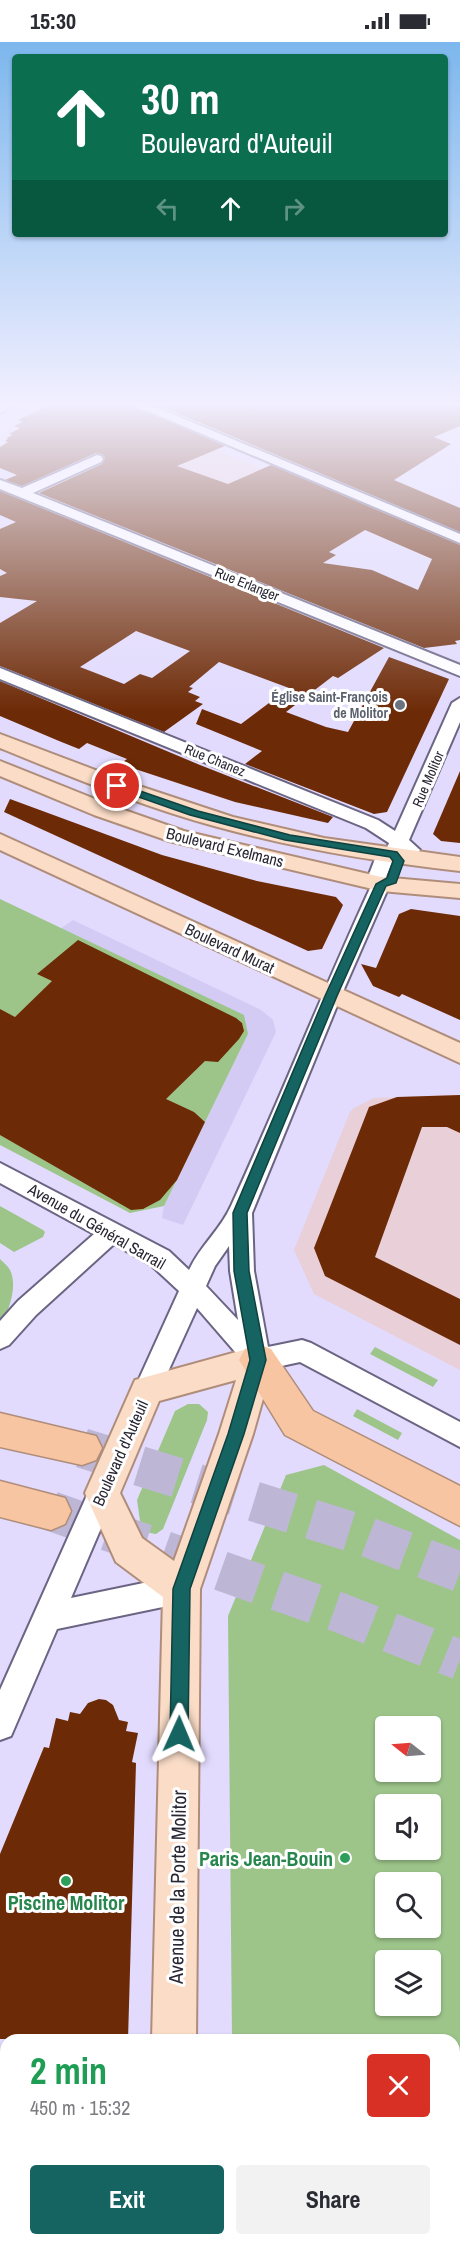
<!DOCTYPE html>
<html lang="en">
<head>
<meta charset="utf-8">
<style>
  body { margin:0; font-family:"Archivo Narrow",sans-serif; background:#f2f2f3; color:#2b2b33; height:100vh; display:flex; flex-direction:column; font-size:22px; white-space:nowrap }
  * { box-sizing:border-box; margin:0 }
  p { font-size:20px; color:#7c7c81 }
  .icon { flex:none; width:33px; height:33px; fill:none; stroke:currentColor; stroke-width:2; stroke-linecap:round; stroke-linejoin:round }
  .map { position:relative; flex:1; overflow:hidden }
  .sheet { position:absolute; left:0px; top:1992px; width:460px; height:212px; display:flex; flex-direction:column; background:#fff; border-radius:18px 18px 0 0; box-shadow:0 2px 4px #0004 }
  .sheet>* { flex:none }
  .hud { position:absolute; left:12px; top:12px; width:436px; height:183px; border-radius:6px; box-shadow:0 2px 4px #0004; background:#0b6e4f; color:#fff; overflow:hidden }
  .needle { width:39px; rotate:287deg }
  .buttons { position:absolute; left:375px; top:1674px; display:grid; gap:12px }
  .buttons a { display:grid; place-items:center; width:66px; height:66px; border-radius:6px; background:#fff; box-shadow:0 2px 4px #0004; font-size:30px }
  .pin { position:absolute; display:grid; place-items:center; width:51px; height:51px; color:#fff; margin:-26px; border:3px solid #fff; border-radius:50%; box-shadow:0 2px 6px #0007 }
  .me { position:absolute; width:66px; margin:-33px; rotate:1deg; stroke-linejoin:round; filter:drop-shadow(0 0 4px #0008) }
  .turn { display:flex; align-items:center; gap:21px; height:126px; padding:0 30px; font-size:27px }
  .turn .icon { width:78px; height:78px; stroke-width:2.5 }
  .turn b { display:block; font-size:42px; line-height:51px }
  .lanes { display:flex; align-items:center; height:57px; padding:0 30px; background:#0003; justify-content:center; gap:30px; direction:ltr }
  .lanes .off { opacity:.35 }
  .round { display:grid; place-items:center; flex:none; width:63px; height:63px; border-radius:6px; background:#f2f2f3 }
  .summary { display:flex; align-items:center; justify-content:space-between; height:102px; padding:0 30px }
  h1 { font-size:36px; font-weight:700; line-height:45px; color:#1e9e55 }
  .button { display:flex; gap:12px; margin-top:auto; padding:12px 30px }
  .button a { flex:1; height:69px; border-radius:6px; background:#156461; color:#fff; font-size:24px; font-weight:700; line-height:69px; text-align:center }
  .button a+a { background:#f2f2f3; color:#2b2b33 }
  .status { display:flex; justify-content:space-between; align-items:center; height:42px; padding:0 30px; background:#fff; direction:ltr }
  .status svg { height:16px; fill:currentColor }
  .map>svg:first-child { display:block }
  .built { fill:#d3cbf3 }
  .education { fill:#e8cfd8 }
  .green { fill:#9dc58a; fill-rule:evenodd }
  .water { fill:#7abcf4 }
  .building { fill:#6d2a06; fill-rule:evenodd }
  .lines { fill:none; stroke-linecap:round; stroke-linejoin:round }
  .highway-tunnel { stroke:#bdb7d5; stroke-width:40; stroke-dasharray:40 20; stroke-linecap:butt }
  .minor-casing { stroke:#6b6583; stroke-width:4 }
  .major-casing { stroke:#af8d7a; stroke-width:4 }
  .highway-casing { stroke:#af8d7a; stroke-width:3 }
  .minor { fill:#fff; fill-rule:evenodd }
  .major { fill:#fadcc7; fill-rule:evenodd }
  .highway { fill:#f7c5a1; fill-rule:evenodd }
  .route { fill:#156461; stroke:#0e413f; stroke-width:1.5 }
  .worship-dot { fill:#6b7280; stroke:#fff; stroke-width:2 }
  .leisure-dot { fill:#2e9e5b; stroke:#fff; stroke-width:2 }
  .labels { text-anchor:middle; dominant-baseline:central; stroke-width:6; stroke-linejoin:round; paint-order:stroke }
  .far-street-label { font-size:14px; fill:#292633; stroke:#fff }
  .far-worship-label { font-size:14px; font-weight:bold; fill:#5b616d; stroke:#fff; text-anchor:end }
  .street-label { font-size:16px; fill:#292633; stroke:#fff }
  .near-leisure-label { font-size:20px; font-weight:bold; fill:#27864d; stroke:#fff; text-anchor:end }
  .near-street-label { font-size:20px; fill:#292633; stroke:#fff }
</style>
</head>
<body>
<div class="status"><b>15:30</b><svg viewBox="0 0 49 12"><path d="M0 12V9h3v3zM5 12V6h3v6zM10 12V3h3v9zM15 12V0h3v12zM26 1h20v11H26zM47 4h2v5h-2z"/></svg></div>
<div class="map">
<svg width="460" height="2203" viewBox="0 0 460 2203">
  <rect width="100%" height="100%" fill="#e2dbfe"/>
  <path class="built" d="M73 878 261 968 273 978 276 990 183 1183 162 1176 164 1164 248 992 107 910 60 887Z"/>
  <g class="education">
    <path d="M198 400 314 449 263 472 137 427Z"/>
    <path d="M456 1053 460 1055V1328L314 1252 294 1208 350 1070 354 1066 374 1056Z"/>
  </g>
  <g class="green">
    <path d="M0 857 244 973 248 992 164 1164 130 1171 0 1103Z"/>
    <path d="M0 1164 43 1188 45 1190 43 1195 14 1210 0 1201Z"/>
    <path d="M0 1217C3 1220 8 1224 10 1228 18 1244 9 1270 0 1283Z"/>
    <path d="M375 1305 438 1338 433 1345 370 1312Z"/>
    <path d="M188 1362H199L208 1370 207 1378 163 1487 156 1492 150 1491 141 1485 137 1458 175 1369Z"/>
    <path d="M357 1367 402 1391 398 1398 353 1374Z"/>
    <path d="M324 1423 460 1498V2203H234V2198H454V1998H232L228 1574 286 1433ZM386 1684H430V1730H386ZM386 1762H430V1808H386ZM386 1840H430V1886H386ZM430 1918V1964H386V1918Z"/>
  </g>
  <path class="water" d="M0 2038 6 2040V2198H20L18 2203H0Z"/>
  <g class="building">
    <path d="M54 361H127L225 404 177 424 228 442 271 423 460 503V598L455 599 457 602 424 606 39 451 102 422 105 416 102 412 96 411 22 444 5 438 17 433 0 426V405L8 400 5 399 8 397 6 396 13 393 9 392 20 386 14 384 23 380 18 378ZM365 488 432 517 418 548 372 528 323 521 336 513 329 510Z"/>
    <path d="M153 361H460V384L434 395 451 402 394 438 460 466V490Z"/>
    <path d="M0 449 384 606 338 636 333 634 286 670 326 685 348 690 389 615 449 637 387 770 374 772 245 722 262 709 196 682 202 667 241 682 289 646 219 620 189 645 193 646 188 650 200 655 195 659 203 662 164 690 0 624V581L37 559 0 555V534L7 531 0 527V487L16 480 0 473ZM136 589 190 609 152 636 140 632 124 642 80 625Z"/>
    <path d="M0 639 200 723 333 775 328 781 235 760 120 722 127 717 87 701 79 707 59 699 0 674Z"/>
    <path d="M460 729V801L441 799 433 792Z"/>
    <path d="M10 757 162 813 257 839 336 855 343 863 322 907 308 909 4 770Z"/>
    <path d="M411 867 460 874V978L402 952 399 955 373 944 361 922 376 926 399 872Z"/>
    <path d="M78 898 236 976 242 981 244 989 239 997 218 1020 205 1019 166 1057 194 1070 205 1080 177 1138 160 1158 143 1167 131 1168 0 1093V967L15 975 52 939 37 932Z"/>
    <path d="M460 1053V1091L447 1085H422L375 1215 460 1257V1303L325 1234 314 1206 369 1065 397 1055Z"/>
    <path d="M99 1657 106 1658 113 1663 119 1678 128 1680 126 1689 138 1691 132 1720 136 1721 128 1998 0 1997V1812L44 1705 49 1706 56 1676 68 1679 70 1670 80 1672 88 1661Z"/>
  </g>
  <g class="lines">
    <g class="highway-tunnel">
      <path d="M82 1406 362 1493 460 1530"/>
      <path d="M51 1469 338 1570 460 1618"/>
    </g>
    <g class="minor-casing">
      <g id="minor">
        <path d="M0 361H12L4 370 0 371Z"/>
        <path d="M129 361H146L460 492V501Z"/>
        <path d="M97 413 101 414 103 417 101 420 33 451 460 623V634L0 447V438L22 446Z"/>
        <path d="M0 626 378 778 395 789 452 661 460 656V680L409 798 420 808 417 812 411 814 403 811 399 817 392 820 386 835 390 842 341 954 252 1171 254 1229 268 1305 302 1298 311 1301 460 1380V1405L300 1320 258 1329 249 1326 197 1266 156 1356 147 1359 138 1356 134 1348 179 1249 151 1223 114 1202 36 1273 9 1303 0 1307V1279L18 1259 94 1192 0 1141V1121L169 1209 189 1228C200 1204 221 1187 231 1164 280 1057 323 948 372 842L368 835 375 817 385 810 389 801 366 786 0 637ZM229 1204 230 1229 238 1278 206 1244 215 1224Z"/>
        <path d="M102 1439 112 1442 116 1451 71 1556 182 1533 192 1537 196 1547 192 1557 182 1561 57 1587 11 1694 0 1698V1648L92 1442Z"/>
      </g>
    </g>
    <g class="major-casing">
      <g id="major">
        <path d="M0 692 127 740 233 775 324 796 460 815V829C378 820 298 807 218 785 144 765 71 735 0 706Z"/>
        <path d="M0 719 110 763 184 789 381 835 460 842V856L381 849 169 799 94 773 0 734Z"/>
        <path d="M0 792 460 1001V1021L0 808Z"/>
        <path d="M258 1304 269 1308 274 1318 253 1392 200 1547 196 1998H152L163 1555 116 1520 85 1451 135 1338ZM236 1338 219 1392 174 1519 142 1496 120 1451 159 1359Z"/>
        <rect x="147" y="2198" width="48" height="5"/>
      </g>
    </g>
    <g class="highway-casing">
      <g id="highway">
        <path d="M258 1302 271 1307 313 1369 460 1444V1484L285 1393 239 1318 245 1307Z"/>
        <path d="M0 1371 96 1394 102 1406 96 1418 82 1423 0 1405Z"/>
        <path d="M0 1439 65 1456 71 1469 65 1482 51 1488 0 1475Z"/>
      </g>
    </g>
    <use href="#minor" class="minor"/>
    <use href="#major" class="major"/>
    <use href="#highway" class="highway"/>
  </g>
  <linearGradient id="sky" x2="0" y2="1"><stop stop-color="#7cb7ed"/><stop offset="0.54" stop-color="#f2efff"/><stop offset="1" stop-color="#f2efff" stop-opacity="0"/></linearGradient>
  <rect width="460" height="670" fill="url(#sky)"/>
  <path class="route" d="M117 741 198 769 290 793 397 810 404 819 396 841 386 844 337 954 247 1171 249 1229 266 1318 244 1392 190 1547 188 1692 186 1699 179 1702 172 1699 170 1692 173 1547 228 1392 250 1318 234 1229 233 1171 325 954 376 842 387 836 393 819 390 815 285 798 190 773 113 746V742Z"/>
  <circle class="worship-dot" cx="400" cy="663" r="6"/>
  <g class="leisure-dot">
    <circle cx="345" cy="1816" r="6"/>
    <circle cx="66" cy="1839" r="6"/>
  </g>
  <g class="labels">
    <g class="far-street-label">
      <text transform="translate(247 542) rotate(22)">Rue Erlanger</text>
      <text transform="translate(215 718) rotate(22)">Rue Chanez</text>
      <text transform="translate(428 737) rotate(-67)">Rue Molitor</text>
    </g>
    <g class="far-worship-label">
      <text x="388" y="655">Église Saint-François<tspan x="388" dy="16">de Molitor</tspan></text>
    </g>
    <g class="street-label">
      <text transform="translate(225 805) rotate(14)">Boulevard Exelmans</text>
      <text transform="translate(230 906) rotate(25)">Boulevard Murat</text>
      <text transform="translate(97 1184) rotate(30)">Avenue du Général Sarrail</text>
      <text transform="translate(120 1411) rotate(-66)">Boulevard d'Auteuil</text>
    </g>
    <g class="near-leisure-label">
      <text x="333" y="1816">Paris Jean-Bouin</text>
      <text x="66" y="1860" text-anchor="middle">Piscine Molitor</text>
    </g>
    <g class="near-street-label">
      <text transform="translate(177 1845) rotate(-89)">Avenue de la Porte Molitor</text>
    </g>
  </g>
</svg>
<div class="buttons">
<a><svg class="needle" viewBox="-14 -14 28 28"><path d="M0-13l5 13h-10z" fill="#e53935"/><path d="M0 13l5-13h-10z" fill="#7c7c81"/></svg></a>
<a><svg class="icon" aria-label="sound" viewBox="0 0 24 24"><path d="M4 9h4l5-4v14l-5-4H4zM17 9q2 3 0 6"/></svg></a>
<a><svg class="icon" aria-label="search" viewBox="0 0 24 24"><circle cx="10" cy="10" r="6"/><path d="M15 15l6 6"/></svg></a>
<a><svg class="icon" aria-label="layers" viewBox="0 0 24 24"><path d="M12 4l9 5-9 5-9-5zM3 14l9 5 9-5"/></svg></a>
</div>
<div class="pin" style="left:117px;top:744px;background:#d93025"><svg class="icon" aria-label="arrive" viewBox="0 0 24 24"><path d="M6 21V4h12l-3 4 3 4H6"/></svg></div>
<svg class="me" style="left:179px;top:1692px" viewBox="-20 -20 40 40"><path d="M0-17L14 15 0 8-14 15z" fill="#156461" stroke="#fff" stroke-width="4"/></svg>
<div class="hud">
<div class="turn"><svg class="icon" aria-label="ahead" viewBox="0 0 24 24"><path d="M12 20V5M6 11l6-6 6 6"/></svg><div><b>30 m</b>Boulevard d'Auteuil</div></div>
<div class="lanes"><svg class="icon off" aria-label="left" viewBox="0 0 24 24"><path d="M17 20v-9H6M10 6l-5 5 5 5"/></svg><svg class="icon" aria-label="ahead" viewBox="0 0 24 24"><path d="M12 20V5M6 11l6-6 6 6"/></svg><svg class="icon off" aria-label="right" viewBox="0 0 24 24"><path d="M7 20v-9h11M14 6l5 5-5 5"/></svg></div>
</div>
<section class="sheet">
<div class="summary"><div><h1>2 min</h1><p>450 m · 15:32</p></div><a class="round" style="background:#d93025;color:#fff"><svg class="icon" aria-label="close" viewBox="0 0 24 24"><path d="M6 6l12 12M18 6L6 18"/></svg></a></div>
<div class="button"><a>Exit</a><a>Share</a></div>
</section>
</div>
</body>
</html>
